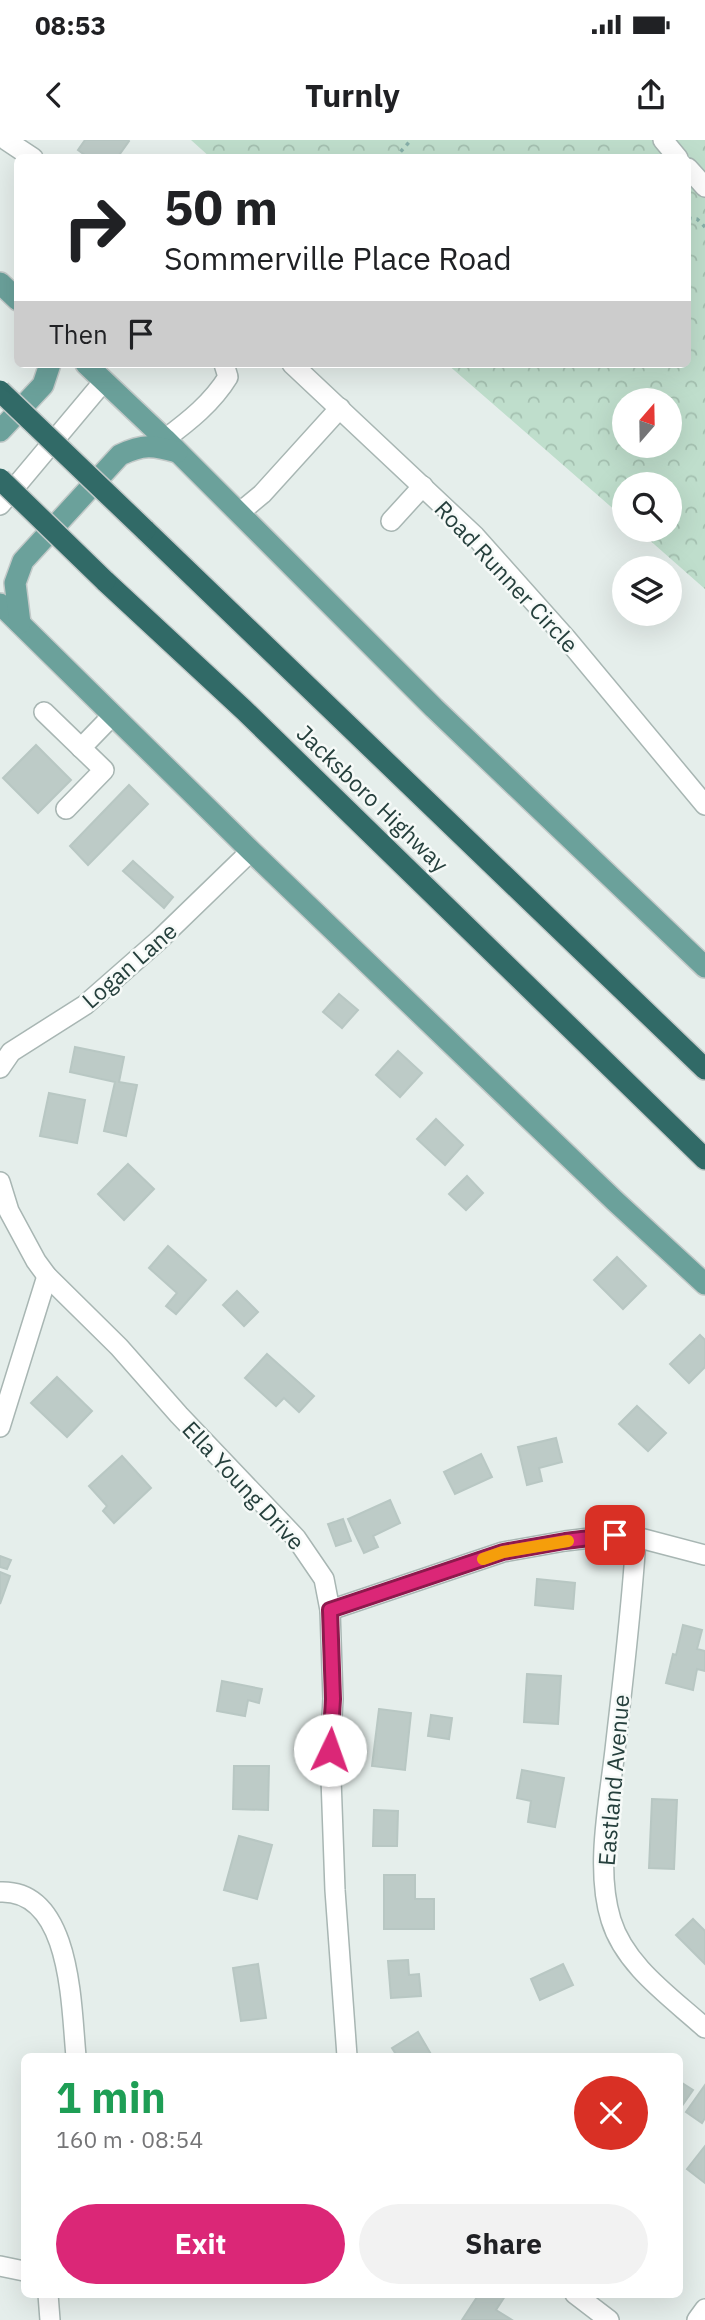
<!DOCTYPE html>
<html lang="en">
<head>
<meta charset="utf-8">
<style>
  body { margin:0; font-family:"IBM Plex Sans",sans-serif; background:#f2f2f2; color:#202124; height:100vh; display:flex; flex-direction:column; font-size:26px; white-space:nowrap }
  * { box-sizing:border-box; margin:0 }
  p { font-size:23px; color:#757577 }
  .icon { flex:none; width:38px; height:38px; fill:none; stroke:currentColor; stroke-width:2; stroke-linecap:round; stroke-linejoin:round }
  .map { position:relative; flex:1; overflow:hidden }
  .drawer { position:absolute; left:21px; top:1913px; width:662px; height:245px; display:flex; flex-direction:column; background:#fff; border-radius:10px; box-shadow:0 7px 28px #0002 }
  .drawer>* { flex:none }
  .banner { position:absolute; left:14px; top:14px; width:677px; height:214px; border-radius:10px; box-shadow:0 7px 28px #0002; background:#fff; color:#202124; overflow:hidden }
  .needle { width:46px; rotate:20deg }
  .buttons { position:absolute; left:612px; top:248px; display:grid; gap:14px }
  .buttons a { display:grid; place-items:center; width:70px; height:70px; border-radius:50%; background:#fff; box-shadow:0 7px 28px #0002; font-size:35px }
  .pin { position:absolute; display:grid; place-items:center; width:60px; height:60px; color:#fff; margin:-30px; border-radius:14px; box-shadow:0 4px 10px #0006 }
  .me { position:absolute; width:77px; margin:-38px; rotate:3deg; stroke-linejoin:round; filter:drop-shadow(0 0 5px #0008) }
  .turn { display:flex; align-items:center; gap:24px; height:147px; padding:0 35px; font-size:32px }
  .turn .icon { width:91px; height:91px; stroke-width:2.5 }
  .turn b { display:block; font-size:49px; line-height:60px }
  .then { display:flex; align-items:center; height:66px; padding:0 35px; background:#0003; gap:14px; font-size:26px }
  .round { display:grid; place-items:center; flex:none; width:74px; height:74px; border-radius:37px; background:#f2f2f2 }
  .headline { display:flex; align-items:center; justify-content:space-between; height:119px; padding:0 35px }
  h1 { font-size:42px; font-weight:800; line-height:52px; color:#1e9e55 }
  .cta { display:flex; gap:14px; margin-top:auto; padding:14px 35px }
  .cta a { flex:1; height:80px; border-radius:42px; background:#db2777; color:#fff; font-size:28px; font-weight:800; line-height:80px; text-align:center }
  .cta a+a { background:#f2f2f2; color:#202124 }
  .status { display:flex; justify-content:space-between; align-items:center; height:49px; padding:0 35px; background:#fff; direction:ltr }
  .status svg { height:19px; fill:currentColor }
  header { display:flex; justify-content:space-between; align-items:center; height:91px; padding:0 35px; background:#fff; font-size:32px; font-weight:800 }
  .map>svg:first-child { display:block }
  .park { fill:url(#park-crowns); fill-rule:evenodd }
  .building { fill:#bdcbc7; stroke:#b8c7c3; stroke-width:2 }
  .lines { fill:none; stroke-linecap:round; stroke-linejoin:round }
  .minor-casing { stroke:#a8b6b3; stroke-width:22 }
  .major-casing { stroke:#c2c9c8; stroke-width:24 }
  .highway-casing { stroke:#c2c9c8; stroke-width:24 }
  .path { stroke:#87b0a9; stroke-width:3.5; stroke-dasharray:3.5 5; stroke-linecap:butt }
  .minor { stroke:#fff; stroke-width:19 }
  .major { stroke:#6ba19b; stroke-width:21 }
  .highway { stroke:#316a67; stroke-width:21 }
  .highway-bridge-casing { stroke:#c2c9c8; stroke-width:24; stroke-linecap:butt }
  .highway-bridge { stroke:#316a67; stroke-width:21 }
  .route-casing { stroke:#8e194d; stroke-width:18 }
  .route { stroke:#db2777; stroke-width:12 }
  .slow { stroke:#f59e0b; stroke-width:12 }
  .labels { text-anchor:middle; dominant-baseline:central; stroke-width:5; stroke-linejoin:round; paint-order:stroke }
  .street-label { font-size:23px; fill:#253f3c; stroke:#f6faf8 }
</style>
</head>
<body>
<div class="status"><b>08:53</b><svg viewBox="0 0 49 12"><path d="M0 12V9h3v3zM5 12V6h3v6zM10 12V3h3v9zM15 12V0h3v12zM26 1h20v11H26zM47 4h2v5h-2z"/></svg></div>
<header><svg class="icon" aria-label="back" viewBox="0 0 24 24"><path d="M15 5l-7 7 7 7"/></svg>Turnly<svg class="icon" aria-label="share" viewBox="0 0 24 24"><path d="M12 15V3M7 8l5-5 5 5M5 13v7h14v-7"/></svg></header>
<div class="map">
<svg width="705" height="2180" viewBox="0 0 705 2180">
  <defs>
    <pattern id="park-crowns" width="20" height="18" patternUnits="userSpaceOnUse" patternTransform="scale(1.75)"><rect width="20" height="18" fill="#bfdecc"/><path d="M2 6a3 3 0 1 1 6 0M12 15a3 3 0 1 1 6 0" fill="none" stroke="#a4c0b0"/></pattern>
  </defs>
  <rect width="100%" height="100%" fill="#e5eeeb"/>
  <path class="park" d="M191 0H705V449L638 390H670V345H625V379L447 224H688V18H211ZM625 261H670V306H625Z"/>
  <g class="building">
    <path d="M85 0H128L129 1 117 18H89L78 10Z"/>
    <path d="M36 605 71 640 38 673 3 638Z"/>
    <path d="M129 645 148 664 88 725 70 706Z"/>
    <path d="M133 721 173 757 164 768 123 731Z"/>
    <path d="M339 854 358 870 342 888 323 872Z"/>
    <path d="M75 907 124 917 119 942 137 945 126 996 104 991 115 942 70 932Z"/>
    <path d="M398 911 422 933 400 957 376 935Z"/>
    <path d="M49 953 85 960 77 1003 40 996Z"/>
    <path d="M436 979 463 1005 445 1025 417 999Z"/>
    <path d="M128 1024 154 1049 124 1080 98 1054Z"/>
    <path d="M467 1036 483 1053 466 1070 449 1054Z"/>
    <path d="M168 1106 206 1140 176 1174 166 1166 177 1153 149 1128Z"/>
    <path d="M617 1117 646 1146 623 1169 594 1140Z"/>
    <path d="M237 1151 258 1172 244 1186 223 1165Z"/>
    <path d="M700 1195 705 1200V1227L689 1243 670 1224Z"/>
    <path d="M267 1214 314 1256 299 1272 284 1258 276 1266 245 1238Z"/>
    <path d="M57 1237 92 1271 67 1297 31 1263Z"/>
    <path d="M637 1266 666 1293 648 1311 619 1284Z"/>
    <path d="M556 1298 562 1322 539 1328 542 1341 527 1345 518 1307Z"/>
    <path d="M481 1314 492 1337 455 1354 444 1332Z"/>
    <path d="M122 1316 151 1348 114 1383 103 1371 107 1366 89 1346Z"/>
    <path d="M390 1360 400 1383 373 1396 378 1407 364 1413 348 1379Z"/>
    <path d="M343 1379 351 1401 336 1406 328 1384Z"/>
    <path d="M0 1416 11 1420 7 1429 0 1427Z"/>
    <path d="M0 1432 10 1436 0 1464Z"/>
    <path d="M537 1439 575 1443 573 1469 535 1465Z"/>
    <path d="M683 1485 702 1490 697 1509 705 1511V1531L697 1529 693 1550 666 1543 673 1514 676 1515Z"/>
    <path d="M527 1534 561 1536 558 1584 524 1582Z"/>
    <path d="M222 1541 262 1549 259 1563 248 1560 245 1576 217 1571Z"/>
    <path d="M379 1569 411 1573 405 1630 372 1626Z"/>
    <path d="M431 1575 452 1578 449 1599 428 1596Z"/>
    <path d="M234 1626H269L268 1670 233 1669Z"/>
    <path d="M522 1630 564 1638 555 1687 528 1682 531 1661 517 1658Z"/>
    <path d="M652 1659 677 1660 674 1729 649 1728Z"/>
    <path d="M374 1670 398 1671 397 1706H373Z"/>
    <path d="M239 1696 272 1705 257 1759 224 1750Z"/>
    <path d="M384 1735H415V1759H434V1789H384Z"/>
    <path d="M693 1779 705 1791V1824L676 1795Z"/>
    <path d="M408 1820 409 1835 419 1834 421 1856 391 1858 388 1821Z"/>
    <path d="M258 1824 266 1878 241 1881 233 1828Z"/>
    <path d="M563 1824 573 1845 540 1860 531 1839Z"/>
    <path d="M418 1892 432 1916H397L392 1908Z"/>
    <path d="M679 1941 693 1950 679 1970Z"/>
    <path d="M705 1945V1978L702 1983 686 1972Z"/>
    <path d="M705 2006V2043L687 2029Z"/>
    <path d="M479 2154 505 2156 496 2170 512 2180H462Z"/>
  </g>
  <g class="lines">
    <g class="minor-casing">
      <g id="minor">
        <path d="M6 0 33 18"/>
        <path d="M663 0 678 18"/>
        <path d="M688 28 705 47"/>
        <path d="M292 224 475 396 566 498 705 665"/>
        <path d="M165 299C189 281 212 263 228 237L224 224"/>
        <path d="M0 365 104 241"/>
        <path d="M239 373 262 354 340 268"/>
        <path d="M391 381 423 346"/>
        <path d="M44 572 104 630 66 669"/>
        <path d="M81 608 112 576"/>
        <path d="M0 928 11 912 85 865 158 801 251 711"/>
        <path d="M0 1042 9 1071 36 1121 47 1136 119 1207 179 1275 296 1398 324 1439 330 1470 333 1559 330 1610 335 1750 347 1916"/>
        <path d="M0 1287 47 1136"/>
        <path d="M636 1397C632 1468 623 1539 615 1610 609 1663 595 1729 611 1780 625 1826 671 1857 705 1888"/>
        <path d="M330 1470 503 1412 565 1401 615 1395 636 1397 705 1415"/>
        <path d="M0 1752C72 1749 71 1867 76 1916"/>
        <path d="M0 2126 24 2131"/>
        <path d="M48 2154 50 2180"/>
        <path d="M575 2154 609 2180"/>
        <path d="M697 2180 705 2169"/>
      </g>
    </g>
    <g class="major-casing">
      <g id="major">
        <path d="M0 143 18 160"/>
        <path d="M86 224 165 299 434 568 705 827"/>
        <path d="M0 291 43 245 50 224"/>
        <path d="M0 464 251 711 615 1061 705 1144"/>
        <path d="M20 483 15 443 23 421 120 315C143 304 153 305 177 312"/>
      </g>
    </g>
    <g class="highway-casing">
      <g id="highway">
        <path d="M145 390 705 929"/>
        <path d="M105 441 244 570 705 1019"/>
      </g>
    </g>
    <g class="path">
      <path d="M395 18 411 0"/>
      <path d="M688 78 697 79 705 87"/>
    </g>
    <use href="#minor" class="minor"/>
    <use href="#major" class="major"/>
    <use href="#highway" class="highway"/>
    <g class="highway-bridge-casing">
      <g id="highway-bridge">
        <path d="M0 251 145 390"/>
        <path d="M0 339 105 441"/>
      </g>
    </g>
    <use href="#highway-bridge" class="highway-bridge"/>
  </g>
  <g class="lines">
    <g class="route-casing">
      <path id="route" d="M330 1610 333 1559 330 1470 503 1412 565 1401 615 1395"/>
    </g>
    <use href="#route" class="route"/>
    <path class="slow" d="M483 1419 503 1412 568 1401"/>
  </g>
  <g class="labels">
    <g class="street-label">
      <text transform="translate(507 436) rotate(47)">Road Runner Circle</text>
      <text transform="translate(373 658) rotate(44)">Jacksboro Highway</text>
      <text transform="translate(129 825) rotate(-41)">Logan Lane</text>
      <text transform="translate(244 1345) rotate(47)">Ella Young Drive</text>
      <text transform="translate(613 1640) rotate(-85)">Eastland Avenue</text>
    </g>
  </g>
</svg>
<div class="buttons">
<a><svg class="needle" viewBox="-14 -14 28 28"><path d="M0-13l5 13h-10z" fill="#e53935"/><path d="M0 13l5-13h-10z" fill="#757577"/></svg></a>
<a><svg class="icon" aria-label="search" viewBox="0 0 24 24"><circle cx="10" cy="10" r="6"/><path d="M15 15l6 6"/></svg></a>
<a><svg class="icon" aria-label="layers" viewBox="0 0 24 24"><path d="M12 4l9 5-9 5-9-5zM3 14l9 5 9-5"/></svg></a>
</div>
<div class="pin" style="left:615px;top:1395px;background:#d93025"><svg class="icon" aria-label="arrive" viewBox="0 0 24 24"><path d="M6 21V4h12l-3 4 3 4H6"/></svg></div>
<svg class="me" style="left:330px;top:1610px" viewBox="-20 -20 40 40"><circle r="19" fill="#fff"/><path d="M0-13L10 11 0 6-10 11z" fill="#db2777"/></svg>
<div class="banner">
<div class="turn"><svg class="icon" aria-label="right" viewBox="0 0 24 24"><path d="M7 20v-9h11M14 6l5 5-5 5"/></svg><div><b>50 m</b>Sommerville Place Road</div></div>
<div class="then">Then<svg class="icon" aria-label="arrive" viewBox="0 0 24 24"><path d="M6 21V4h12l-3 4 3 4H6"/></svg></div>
</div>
<section class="drawer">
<div class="headline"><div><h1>1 min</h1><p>160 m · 08:54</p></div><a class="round" style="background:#d93025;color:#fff"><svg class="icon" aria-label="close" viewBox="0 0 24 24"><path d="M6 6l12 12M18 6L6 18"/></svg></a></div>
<div class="cta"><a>Exit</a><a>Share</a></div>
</section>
</div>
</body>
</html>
